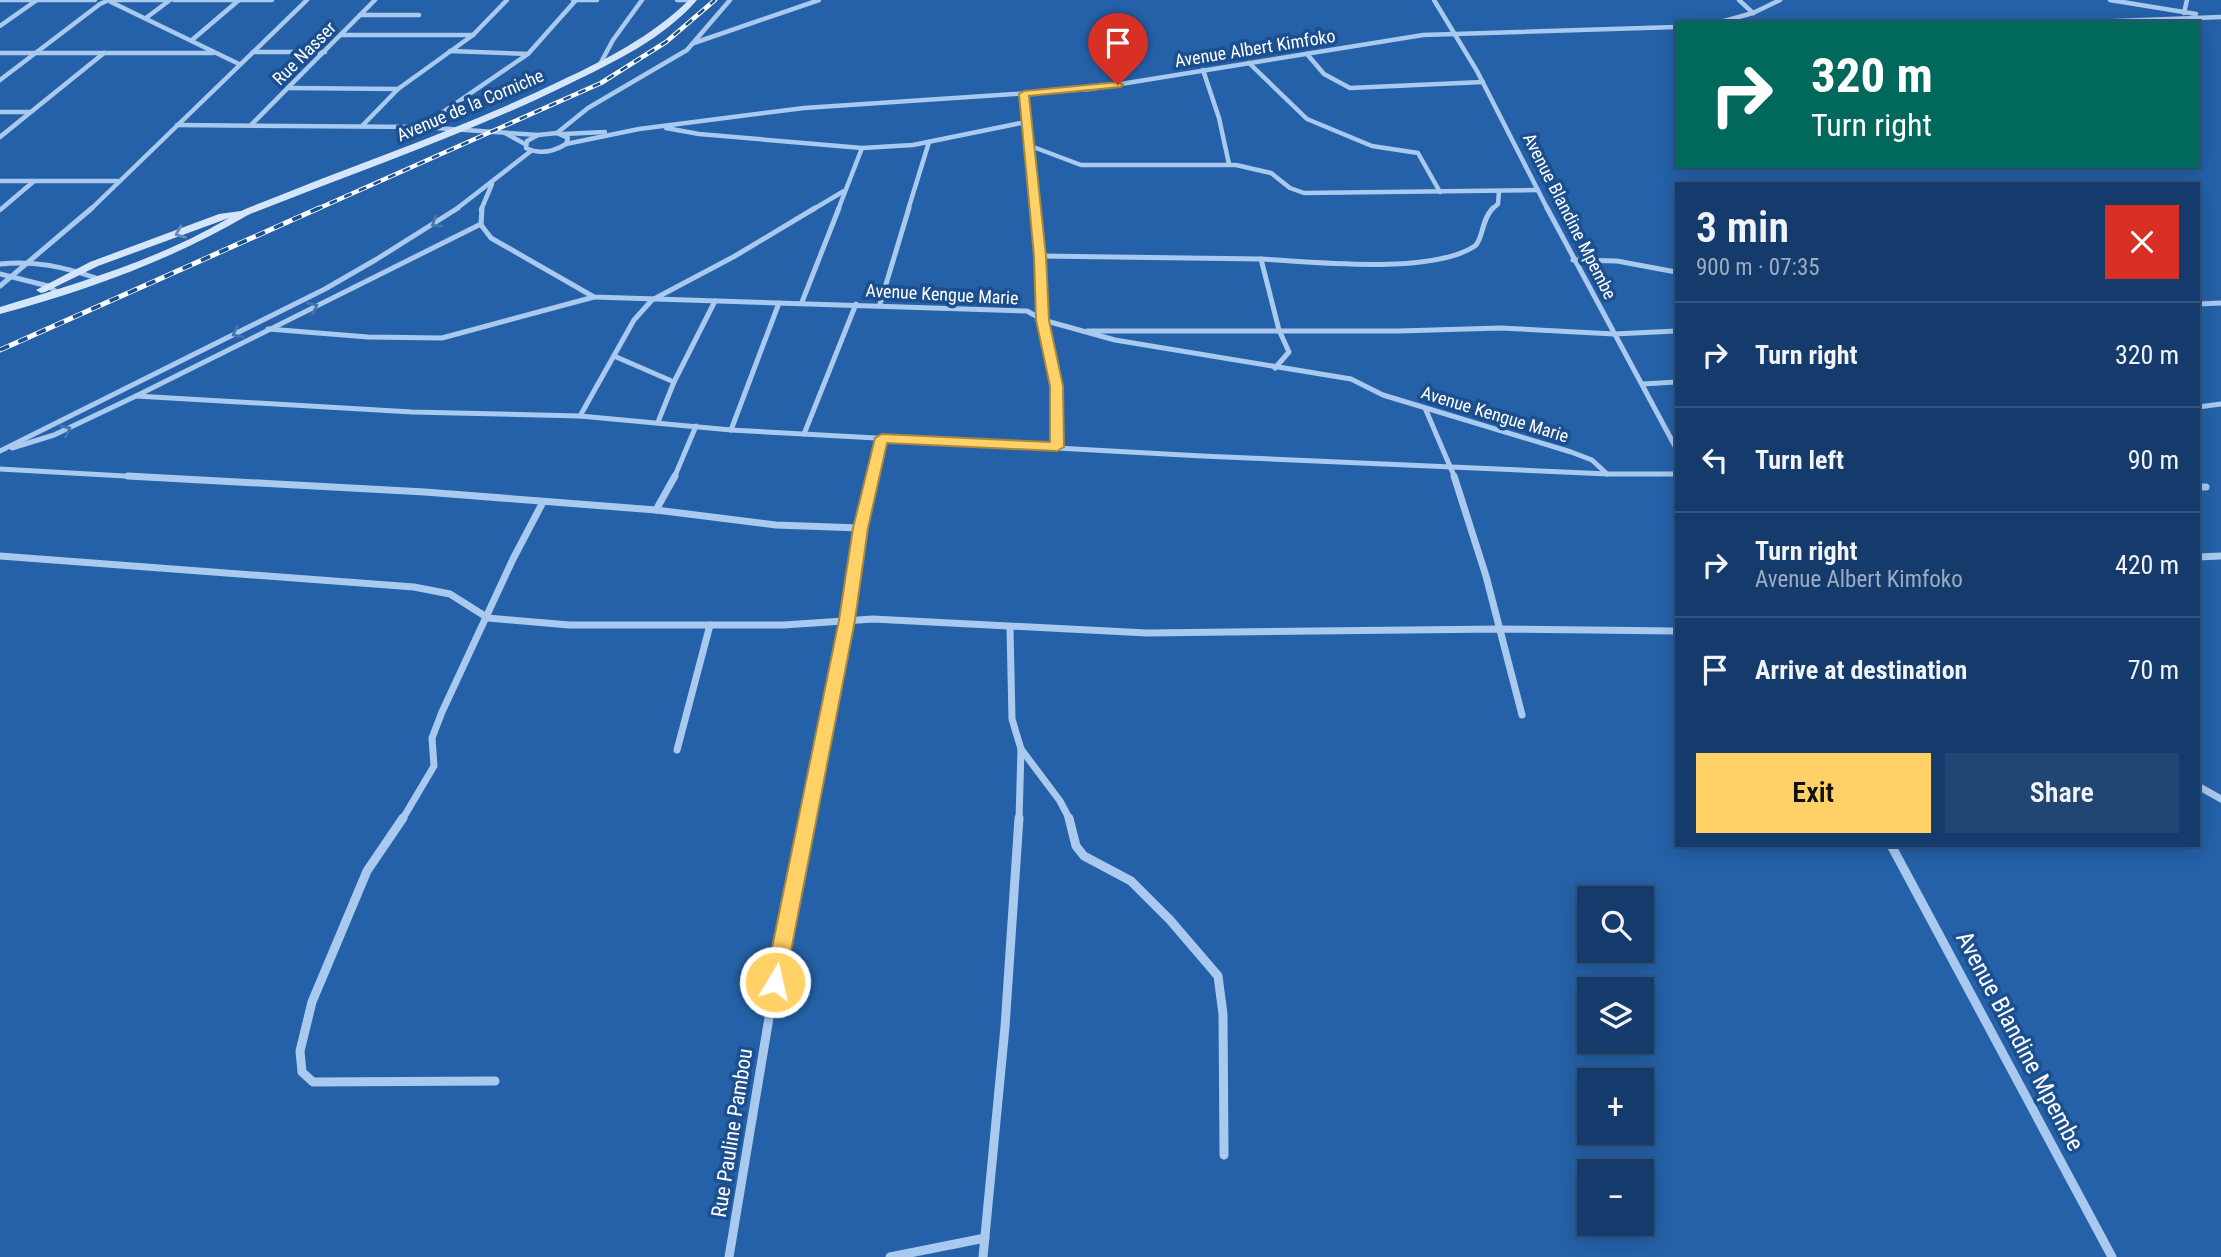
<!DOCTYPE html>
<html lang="en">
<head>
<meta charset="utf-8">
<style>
  body { margin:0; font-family:"Roboto Condensed",sans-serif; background:#214673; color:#f1f3f6; height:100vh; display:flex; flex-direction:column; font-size:26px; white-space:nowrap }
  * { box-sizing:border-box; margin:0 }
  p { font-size:23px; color:#9dadc1 }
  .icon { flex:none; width:38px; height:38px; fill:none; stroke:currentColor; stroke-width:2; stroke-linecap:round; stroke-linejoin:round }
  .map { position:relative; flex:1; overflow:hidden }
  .details { position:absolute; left:1675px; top:182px; width:525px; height:665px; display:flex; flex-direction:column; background:#143b6b; border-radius:0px; box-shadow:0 4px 18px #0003,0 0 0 2px #33557e }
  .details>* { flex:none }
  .banner { position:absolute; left:1675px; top:21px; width:525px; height:147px; border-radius:0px; box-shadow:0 4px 18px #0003,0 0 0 2px #33557e; background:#00695c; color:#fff; overflow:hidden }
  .buttons { position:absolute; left:1577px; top:886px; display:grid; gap:14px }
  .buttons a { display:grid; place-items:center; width:77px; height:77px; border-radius:0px; background:#143b6b; box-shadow:0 4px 18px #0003,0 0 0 2px #33557e; font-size:35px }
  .pin { position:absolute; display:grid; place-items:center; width:60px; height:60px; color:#fff; margin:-72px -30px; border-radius:50% 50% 50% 0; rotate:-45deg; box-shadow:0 0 7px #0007 }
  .pin .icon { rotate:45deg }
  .me { position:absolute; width:77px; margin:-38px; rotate:9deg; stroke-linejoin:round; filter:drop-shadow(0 0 5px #0008) }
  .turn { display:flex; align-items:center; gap:24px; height:147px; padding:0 21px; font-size:32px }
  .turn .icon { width:91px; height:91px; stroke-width:2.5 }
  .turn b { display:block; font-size:49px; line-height:60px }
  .round { display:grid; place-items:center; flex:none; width:74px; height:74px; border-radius:0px; background:#214673 }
  .head { display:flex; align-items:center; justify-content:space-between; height:119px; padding:0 21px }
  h1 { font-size:42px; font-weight:600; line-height:52px }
  .action { display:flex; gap:14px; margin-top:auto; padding:14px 21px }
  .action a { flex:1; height:80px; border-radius:0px; background:#ffd166; color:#111; font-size:28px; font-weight:600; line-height:80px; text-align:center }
  .action a+a { background:#214673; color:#f1f3f6 }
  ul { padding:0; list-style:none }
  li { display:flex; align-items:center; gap:21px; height:105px; padding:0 21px; border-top:2px solid #33557e }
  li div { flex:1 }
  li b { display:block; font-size:26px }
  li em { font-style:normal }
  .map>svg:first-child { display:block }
  .green { fill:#2461a8; fill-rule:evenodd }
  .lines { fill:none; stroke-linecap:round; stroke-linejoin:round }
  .street-far3 { stroke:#a9c9ee; stroke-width:4.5 }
  .street-far2 { stroke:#a9c9ee; stroke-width:5 }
  .street-far1 { stroke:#a9c9ee; stroke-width:7 }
  .street { stroke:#a9c9ee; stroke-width:9 }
  .secondary { fill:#d6e6fa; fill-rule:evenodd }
  .rail-far1-casing { stroke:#fff; stroke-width:4.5 }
  .rail-casing { stroke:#fff; stroke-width:5 }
  .rail-far1 { stroke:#1b4f8f; stroke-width:2.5; stroke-dasharray:8; stroke-linecap:butt }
  .rail { stroke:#1b4f8f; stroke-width:3.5; stroke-dasharray:10; stroke-linecap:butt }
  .oneway { stroke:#4674ac }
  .oneway2 { stroke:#668bba }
  .route { fill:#ffd166; stroke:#a68842; stroke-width:2 }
  .labels { text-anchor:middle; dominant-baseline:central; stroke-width:7; stroke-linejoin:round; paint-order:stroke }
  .far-street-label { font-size:18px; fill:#fff; stroke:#1b4f8f }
  .street-label { font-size:21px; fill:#fff; stroke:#1b4f8f }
  .near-street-label { font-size:24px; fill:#fff; stroke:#1b4f8f }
</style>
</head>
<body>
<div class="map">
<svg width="2221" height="1257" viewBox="0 0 2221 1257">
  <rect width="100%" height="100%" fill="#1b4f8f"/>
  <path class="green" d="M0 0H2221V1257H0ZM1676 23H2198V166H1676ZM1676 184H2198V845H1676ZM1589 898H1642V950H1589ZM1589 989H1642V1041H1589ZM1589 1080H1642V1132H1589ZM1589 1171H1642V1223H1589Z"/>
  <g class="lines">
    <g class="street-far3">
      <path d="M0 0H95"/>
      <path d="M174 0H272"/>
      <path d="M573 0H597"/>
      <path d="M677 0H693"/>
      <path d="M1434 0 1477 71 1548 210"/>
      <path d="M1739 0 1753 13"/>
      <path d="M2110 0 2196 14"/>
      <path d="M111 2 239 64"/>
      <path d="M2184 13 2187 0"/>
      <path d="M360 15H419"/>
      <path d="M146 18 170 0"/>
      <path d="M1717 23 1753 13 1780 0"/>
      <path d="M2065 23 2221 17"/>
      <path d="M0 26 37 0"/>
      <path d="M341 35H473"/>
      <path d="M192 40 239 0"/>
      <path d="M694 43 819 0"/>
      <path d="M450 51 528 54"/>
      <path d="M253 52H325"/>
      <path d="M0 53H213"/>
      <path d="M1307 54 1324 74 1350 88 1483 82"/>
      <path d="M1249 63 1307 119 1372 146 1418 153 1440 192"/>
      <path d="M599 66 613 40 642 0"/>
      <path d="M1203 70 1219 118 1229 164"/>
      <path d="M0 80 100 4 109 0H168"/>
      <path d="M289 88 398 89"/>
      <path d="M1024 94 1035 210"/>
      <path d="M0 112H30"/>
      <path d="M177 125 421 127 538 135"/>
      <path d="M251 125 375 0"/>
      <path d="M362 126 398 89 473 35 507 0"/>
      <path d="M421 127 528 54 576 0"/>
      <path d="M666 128 699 134 862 148 913 145 1026 122"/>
      <path d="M505 133 525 144"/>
      <path d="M557 133 588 108 687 50 730 0"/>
      <path d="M557 133 568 138 566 144C553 152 540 155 526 148L527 141 538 135Z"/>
      <path d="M563 134 605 132"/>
      <path d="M0 137 104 53"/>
      <path d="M566 144 639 129 804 108 1090 89 1423 35 1676 27"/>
      <path d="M1028 145 1081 165H1236L1271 173 1290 188 1304 193 1538 190"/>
      <path d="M0 181H118"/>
      <path d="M0 210 33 182"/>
      <path d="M90 210 307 0"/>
      <path d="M455 210 531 151"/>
      <path d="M481 210 492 184"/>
      <path d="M812 210 844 191"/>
      <path d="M838 210 862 148"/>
      <path d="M908 210 929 142"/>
      <path d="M1491 210 1498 204 1499 191"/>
    </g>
    <g class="street-far2">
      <path d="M482 208 481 225 491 238 594 297 1027 311 1043 320 1115 340 1351 379 1383 395 1571 452 1592 460 1607 474"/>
      <path d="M1035 208 1043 320 1056 386 1057 447"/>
      <path d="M1547 208 1676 448"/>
      <path d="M1040 256 1261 259 1279 330 1289 352 1275 368"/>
      <path d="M1261 259C1314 262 1431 275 1475 246 1483 240 1481 220 1493 208"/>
      <path d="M1573 260 1617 261 1676 272"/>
      <path d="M0 264C34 260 64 267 96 278"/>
      <path d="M0 274 48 286 57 292"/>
      <path d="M0 286 92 208"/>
      <path d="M802 302 839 208"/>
      <path d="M880 304 909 208"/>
      <path d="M2198 304 2221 303"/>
      <path d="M268 329 368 337 442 338 594 297"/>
      <path d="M1087 331H1399L1501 328 1614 334 1676 331"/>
      <path d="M614 356 674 382"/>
      <path d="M1643 384 1676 382"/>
      <path d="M136 396 412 412 580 416 731 430 1202 456 1608 474H1676"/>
      <path d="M2198 407 2221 404"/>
      <path d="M1425 408 1455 478"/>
      <path d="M580 416 634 320 652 300 735 256 815 208"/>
      <path d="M658 422 674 382 715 301"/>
      <path d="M731 430 779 303"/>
      <path d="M804 434 856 304"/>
      <path d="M12 448 54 435 136 396 481 224"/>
      <path d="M0 451 325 289 377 259 458 208"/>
      <path d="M0 469 160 478"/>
      <path d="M674 478 696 426"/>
      <path d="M872 478 882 438"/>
    </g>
    <g class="street-far1">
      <path d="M128 476 425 492 656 510 776 525 860 528"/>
      <path d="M1454 476 1486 576 1522 715"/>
      <path d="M2198 487H2206"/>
      <path d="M656 510 675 476"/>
      <path d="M0 556 414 587 450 594 488 618 569 625H784L873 619 1147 633 1499 629 1676 631"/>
      <path d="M2198 557 2221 556"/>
      <path d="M1010 628 1012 719 1021 749 1019 820"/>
      <path d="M1021 749 1060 801 1070 820"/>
      <path d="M677 750 710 625"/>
      <path d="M2198 786 2221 799"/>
      <path d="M402 820 434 766 432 738 442 712 513 559 543 502"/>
      <path d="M806 820 847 620 860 528 873 476"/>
    </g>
    <g class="street">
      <path d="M403 818 367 871 312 1002 300 1051 302 1072 313 1082 495 1081"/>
      <path d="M1069 818 1076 846 1084 856 1131 881 1170 920 1218 976 1223 1014 1224 1155"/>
      <path d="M1891 845 2112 1257"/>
      <path d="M729 1257 784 928 806 818"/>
      <path d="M890 1257 985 1238"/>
      <path d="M983 1257 1005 1027 1019 818"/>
    </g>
    <path class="secondary" d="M689 0H697C663 39 614 62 569 84 465 135 356 172 248 215 172 260 85 291 0 314V307C78 283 158 260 229 218L98 266 45 292 41 293 36 290 90 262 219 214 241 211C346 167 455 132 558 82 605 60 651 37 689 0Z"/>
    <g class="rail-far1-casing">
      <path id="rail-far1" d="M315 210 601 83 666 42 715 0"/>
    </g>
    <g class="rail-casing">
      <path id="rail" d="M0 350 319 208"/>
    </g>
    <use href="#rail-far1" class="rail-far1"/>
    <use href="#rail" class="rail"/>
  </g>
  <defs><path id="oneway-chevron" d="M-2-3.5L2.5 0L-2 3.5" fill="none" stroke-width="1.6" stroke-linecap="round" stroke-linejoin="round" transform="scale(1.75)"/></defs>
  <g class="oneway">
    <use href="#oneway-chevron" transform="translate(436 223) rotate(146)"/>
    <use href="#oneway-chevron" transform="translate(313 307) rotate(-26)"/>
    <use href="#oneway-chevron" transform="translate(237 333) rotate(154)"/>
    <use href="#oneway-chevron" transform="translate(66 430) rotate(-25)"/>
  </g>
  <use class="oneway2" href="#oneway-chevron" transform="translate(180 233) rotate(158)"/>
  <path class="route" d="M1118 82 1123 85 1121 87 1029 96 1046 256 1049 320 1063 386 1064 447 1057 451 887 443 868 528 855 620 785 982 782 989 775 992 768 989 765 982 839 620 853 528 875 438 882 434 1050 442V386L1036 320 1034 256 1019 94 1024 91Z"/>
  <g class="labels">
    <g class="far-street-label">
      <text transform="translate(1255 48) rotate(-9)">Avenue Albert Kimfoko</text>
      <text transform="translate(304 53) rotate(-45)">Rue Nasser</text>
      <text transform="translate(470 105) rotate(-23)">Avenue de la Corniche</text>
      <text transform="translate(1570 216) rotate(63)">Avenue Blandine Mpembe</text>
      <text transform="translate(942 294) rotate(3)">Avenue Kengue Marie</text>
      <text transform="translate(1495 414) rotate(17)">Avenue Kengue Marie</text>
    </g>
    <g class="street-label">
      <text transform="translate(732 1133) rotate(-81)">Rue Pauline Pambou</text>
    </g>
    <g class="near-street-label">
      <text transform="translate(2020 1041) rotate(62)">Avenue Blandine Mpembe</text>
    </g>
  </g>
</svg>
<div class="buttons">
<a><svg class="icon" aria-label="search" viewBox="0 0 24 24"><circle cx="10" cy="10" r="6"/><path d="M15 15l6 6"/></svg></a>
<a><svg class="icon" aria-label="layers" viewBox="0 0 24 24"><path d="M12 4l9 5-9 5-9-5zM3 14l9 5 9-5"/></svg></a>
<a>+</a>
<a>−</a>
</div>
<div class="pin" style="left:1118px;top:85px;background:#d93025"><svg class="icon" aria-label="arrive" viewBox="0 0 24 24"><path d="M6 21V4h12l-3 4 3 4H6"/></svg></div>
<svg class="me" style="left:775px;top:982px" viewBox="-20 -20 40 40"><circle r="17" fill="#ffd166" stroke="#fff" stroke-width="3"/><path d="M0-11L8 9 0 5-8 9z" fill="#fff"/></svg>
<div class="banner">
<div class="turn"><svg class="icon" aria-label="right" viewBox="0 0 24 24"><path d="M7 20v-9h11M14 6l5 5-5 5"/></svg><div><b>320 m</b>Turn right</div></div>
</div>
<section class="details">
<div class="head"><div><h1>3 min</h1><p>900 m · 07:35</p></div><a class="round" style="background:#d93025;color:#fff"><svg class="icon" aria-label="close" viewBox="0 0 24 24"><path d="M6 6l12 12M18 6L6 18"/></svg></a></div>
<ul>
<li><svg class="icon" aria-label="right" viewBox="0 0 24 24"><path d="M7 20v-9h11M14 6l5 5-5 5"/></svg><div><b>Turn right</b></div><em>320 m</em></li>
<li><svg class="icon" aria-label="left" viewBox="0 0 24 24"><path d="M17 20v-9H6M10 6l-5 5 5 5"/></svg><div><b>Turn left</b></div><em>90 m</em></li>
<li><svg class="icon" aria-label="right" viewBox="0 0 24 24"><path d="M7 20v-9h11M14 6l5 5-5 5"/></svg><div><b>Turn right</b><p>Avenue Albert Kimfoko</p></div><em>420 m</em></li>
<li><svg class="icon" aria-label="arrive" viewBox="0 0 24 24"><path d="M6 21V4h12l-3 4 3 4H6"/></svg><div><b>Arrive at destination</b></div><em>70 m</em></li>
</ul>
<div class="action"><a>Exit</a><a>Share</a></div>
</section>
</div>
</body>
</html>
